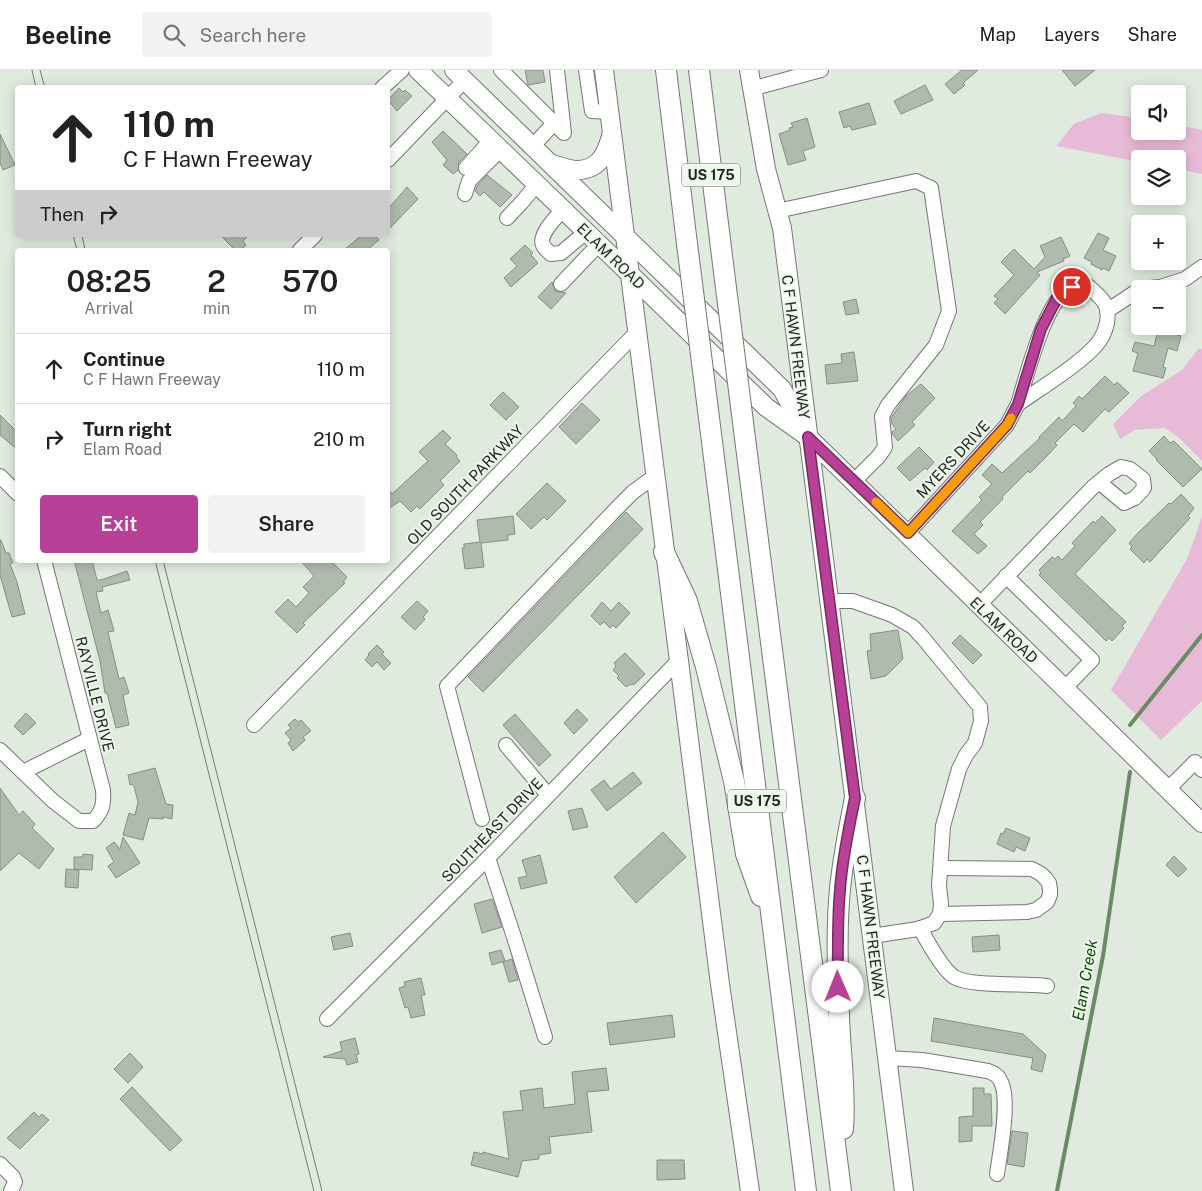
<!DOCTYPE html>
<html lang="en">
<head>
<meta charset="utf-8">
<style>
  body { margin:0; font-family:"Public Sans",sans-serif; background:#f2f2f2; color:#222; height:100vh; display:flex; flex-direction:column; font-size:19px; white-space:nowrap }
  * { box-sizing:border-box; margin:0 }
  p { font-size:16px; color:#767676 }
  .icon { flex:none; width:28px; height:28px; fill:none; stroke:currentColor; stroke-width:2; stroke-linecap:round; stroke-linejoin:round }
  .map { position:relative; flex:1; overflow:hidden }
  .panel { position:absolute; left:15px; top:178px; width:375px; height:315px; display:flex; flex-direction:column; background:#fff; border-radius:5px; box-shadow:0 2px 12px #0003 }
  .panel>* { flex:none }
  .hud { position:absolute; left:15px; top:15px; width:375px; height:152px; border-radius:5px; box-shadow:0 2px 12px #0003; background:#fff; color:#222; overflow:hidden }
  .tools { position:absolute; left:1131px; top:15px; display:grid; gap:10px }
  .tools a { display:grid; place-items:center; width:55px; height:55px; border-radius:5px; background:#fff; box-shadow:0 2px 12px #0003; font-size:25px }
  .pin { position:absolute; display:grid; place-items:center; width:42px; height:42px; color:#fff; margin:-21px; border:2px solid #fff; border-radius:50%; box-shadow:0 1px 5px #0007 }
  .me { position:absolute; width:55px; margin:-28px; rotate:359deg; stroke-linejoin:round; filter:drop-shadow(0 0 4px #0008) }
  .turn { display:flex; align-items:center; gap:18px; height:105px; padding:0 25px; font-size:22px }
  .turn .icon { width:65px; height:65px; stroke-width:2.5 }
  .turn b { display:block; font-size:35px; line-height:42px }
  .then { display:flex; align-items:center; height:48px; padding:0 25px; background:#0003; gap:10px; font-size:19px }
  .eta { display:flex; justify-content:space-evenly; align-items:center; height:85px; text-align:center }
  .eta b { font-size:30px; font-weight:600; line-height:35px }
  .action { display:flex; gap:10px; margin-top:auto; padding:10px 25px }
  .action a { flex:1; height:58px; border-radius:5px; background:#b74197; color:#fff; font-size:20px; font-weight:600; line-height:58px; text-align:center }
  .action a+a { background:#f2f2f2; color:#222 }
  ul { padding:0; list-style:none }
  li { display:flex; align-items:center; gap:15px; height:70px; padding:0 25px; border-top:1px solid #e0e0e0 }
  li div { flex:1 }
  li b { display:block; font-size:19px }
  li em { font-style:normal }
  header { display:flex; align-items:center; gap:30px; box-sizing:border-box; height:70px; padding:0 25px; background:#fff; border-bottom:1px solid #e0e0e0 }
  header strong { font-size:24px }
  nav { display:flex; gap:28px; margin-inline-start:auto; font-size:18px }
  .search { width:350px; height:45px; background:#f2f2f2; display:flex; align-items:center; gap:12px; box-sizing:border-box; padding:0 18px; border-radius:5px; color:#767676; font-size:19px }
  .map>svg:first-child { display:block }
  .green { fill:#e7bbd7 }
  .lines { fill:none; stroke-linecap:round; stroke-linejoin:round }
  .stream { stroke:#6b8a66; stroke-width:4 }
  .building { fill:#b1baaf; stroke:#858f84 }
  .minor-casing { stroke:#717a6f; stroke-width:16 }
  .major-casing { stroke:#717a6f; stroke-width:20 }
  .highway-casing { stroke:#717a6f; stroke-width:22 }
  .minor { stroke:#fff; stroke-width:14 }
  .major { stroke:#fff; stroke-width:18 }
  .highway { stroke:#fff; stroke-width:20 }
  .tram { stroke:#767d75; stroke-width:1 }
  .highway-bridge-casing { stroke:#717a6f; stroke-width:22; stroke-linecap:butt }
  .highway-bridge { stroke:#fff; stroke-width:20 }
  .route-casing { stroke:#772a62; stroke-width:12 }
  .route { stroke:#b74197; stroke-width:9 }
  .slow { stroke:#f59e0b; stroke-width:9 }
  .labels { text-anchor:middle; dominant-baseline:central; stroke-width:4; stroke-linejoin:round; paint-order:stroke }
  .shield { fill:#edf7eb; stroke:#606660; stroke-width:1 }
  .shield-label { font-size:14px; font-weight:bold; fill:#242824 }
  .street-label { font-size:15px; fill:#242824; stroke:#edf7eb }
  .water-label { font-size:16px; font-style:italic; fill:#0f4902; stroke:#edf7eb }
</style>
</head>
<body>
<header>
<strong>Beeline</strong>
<div class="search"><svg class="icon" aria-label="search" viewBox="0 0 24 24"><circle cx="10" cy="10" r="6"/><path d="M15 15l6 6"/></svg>Search here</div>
<nav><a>Map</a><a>Layers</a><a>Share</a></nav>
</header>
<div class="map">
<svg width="1202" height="1121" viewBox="0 0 1202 1121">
  <rect width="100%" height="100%" fill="#e0eade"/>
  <g class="green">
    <path d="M1101 43 1140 48V61H1178V55L1202 60V104L1178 99V89H1140V92L1056 76 1074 54Z"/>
    <path d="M1199 278 1202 279V391L1179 368 1165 358 1135 360 1120 369 1113 354 1141 326 1182 300Z"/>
    <path d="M1202 447V631L1161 670 1111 620 1187 489Z"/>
  </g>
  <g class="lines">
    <g class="stream">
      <path d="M1130 655 1202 565"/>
      <path d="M1057 1121 1103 886 1130 702"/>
    </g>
  </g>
  <g class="building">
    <path d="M525 0H543L545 12 528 15Z"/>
    <path d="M962 0H978L963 13 965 15 954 24 945 14Z"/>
    <path d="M1062 0H1095L1075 16Z"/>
    <path d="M925 15 933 30 901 44 894 31Z"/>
    <path d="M399 18 403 22 405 20 412 26 397 41 388 30Z"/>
    <path d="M869 33 876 54 852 60 850 56 844 58 839 42Z"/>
    <path d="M807 48 815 77 803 81 806 90 788 95 779 64 790 60 789 58 793 57 791 53Z"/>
    <path d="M443 61 467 84 459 92 458 100 453 104 443 95 447 90 432 72Z"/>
    <path d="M0 64 15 95 3 100 0 93Z"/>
    <path d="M487 105 512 125 500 137 484 122 480 126 475 121 477 116Z"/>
    <path d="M407 117 418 129 388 160V139Z"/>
    <path d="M1098 163 1109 168 1103 180 1116 186 1109 201 1103 198 1102 200 1091 194 1092 192 1084 188Z"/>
    <path d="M220 165H249L243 171 246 175 241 180H235Z"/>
    <path d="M362 165H375L379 170 367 180H344Z"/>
    <path d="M1061 167 1070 186 1063 189 1064 191 1037 202 1040 205 1005 244 994 233 998 229 994 226 1014 205 1001 192 1014 179 1034 199 1045 187 1040 176Z"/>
    <path d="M525 175 533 183 531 185 538 193 511 217 504 208 517 196 510 189Z"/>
    <path d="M552 212 555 221 566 223 551 239 538 227Z"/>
    <path d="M856 229 859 243 846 245 843 232Z"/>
    <path d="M1158 260 1181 266 1177 281 1168 278 1163 297 1166 298 1163 308 1133 301 1138 283 1132 281 1135 272 1154 276Z"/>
    <path d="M854 282 858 311 827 314 825 295 842 293 841 284Z"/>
    <path d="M1105 306 1114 315 1117 312 1129 323 1109 342 1105 339 1083 362 1074 354 1055 373 1057 375 1049 384 1030 403 1028 401 1002 427 1003 429 980 452 983 455 974 464 987 476 978 484 952 461 982 430 979 427 992 414 982 405 992 394 1002 403 1040 368 1039 367 1059 347 1062 351 1076 336 1073 333 1079 326 1082 329Z"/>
    <path d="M921 314 935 328 912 352 915 355 898 371 893 365 892 362 896 359 892 354 891 348 906 326Z"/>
    <path d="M503 322 519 337 506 350 490 335Z"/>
    <path d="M582 333 600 350 576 374 559 357Z"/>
    <path d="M0 345 18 363V380L0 365Z"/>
    <path d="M443 360 451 368 445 374 457 385 456 387 460 391 440 411 444 415 420 439 417 436 411 442 400 431 388 439V419L392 424 428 391 419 382Z"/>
    <path d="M1164 366 1170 373 1173 371 1175 372 1202 399 1183 417 1156 390 1157 389 1149 381Z"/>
    <path d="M919 377 934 392 927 400 925 398 910 411 897 398Z"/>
    <path d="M547 413 566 431 547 450 544 447 531 459 516 444Z"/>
    <path d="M1181 424 1194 438 1188 446 1190 448 1150 492 1147 489 1144 493 1130 479 1132 477 1129 473 1139 462 1169 433 1171 434Z"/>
    <path d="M626 442 643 459 483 622 468 607Z"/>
    <path d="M513 446 515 464 508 465V470L481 473 484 497 465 499 462 478H464V474L480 472 477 450Z"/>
    <path d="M1102 446 1116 460 1075 504 1126 552 1122 556 1124 558 1112 571 1109 568 1106 571 1039 505 1041 503 1039 500 1052 487 1055 489 1058 486 1062 490 1075 476 1072 473 1093 451 1095 453Z"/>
    <path d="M0 470H1L6 483H9L13 493 10 494 17 512 25 544 12 547 0 505Z"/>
    <path d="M74 490H92L97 510H101L127 501 130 510 102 517 103 521 96 522 101 543 108 540 113 557 114 561 108 562 119 609 124 607 129 623 123 625 129 655 116 658 107 623H105L100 591Z"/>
    <path d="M300 490H330L347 507 343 512 345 513 303 553 305 555 297 563 275 542 288 529 296 537 309 523 303 517 314 506Z"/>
    <path d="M417 531 428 541 423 547 425 549 415 560 401 547Z"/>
    <path d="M602 532 611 541 619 532 630 543 616 558 613 555 610 558 604 552 600 555 591 546Z"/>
    <path d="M898 560 903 589 886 606 871 609 867 581 871 580 870 564Z"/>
    <path d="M960 565 982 585 973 594 952 573Z"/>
    <path d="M377 575 384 582 382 584 391 593 384 600 377 592 372 597 365 590 369 585 368 584Z"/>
    <path d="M625 583 645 604 635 614 629 615 626 617 617 608 619 606 613 600 616 596 614 593Z"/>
    <path d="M577 639 588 650 574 664 564 653Z"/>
    <path d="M26 643 36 653 23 665 14 656Z"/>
    <path d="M515 644 551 685 539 696 503 655Z"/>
    <path d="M295 649 298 652 301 650 311 661 303 667 305 670 293 681 288 673 291 670 285 663 291 658 288 655Z"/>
    <path d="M155 698 166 734 173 735 172 749 163 747V749L149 748 143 770 123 765 129 743 135 745 138 732 134 716 132 714 130 715 128 705Z"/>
    <path d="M633 702 642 713 607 741 591 720 604 710 611 719Z"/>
    <path d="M0 718 19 745 23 741 35 754 32 758 54 779 39 799 19 783 0 801Z"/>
    <path d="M582 738 588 757 573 760 568 741Z"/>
    <path d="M1006 758 1030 768 1025 781 1016 777 1014 782 997 774 1001 763 1003 764Z"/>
    <path d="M663 762 686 787 636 833 614 807Z"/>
    <path d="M123 767 140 793 116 808 108 796 114 792 106 778 114 772 120 779Z"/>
    <path d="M83 784 93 785 92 800 74 799V787H83Z"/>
    <path d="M540 785 547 813 521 819 518 808 527 806 522 790Z"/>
    <path d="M1174 786 1187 799 1178 807 1166 795Z"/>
    <path d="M66 799 79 800 78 818 65 817Z"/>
    <path d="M492 829 502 857 482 863 474 834Z"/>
    <path d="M350 863 353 876 334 880 331 867Z"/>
    <path d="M999 865 1000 880 973 882 972 867Z"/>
    <path d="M501 880 505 891 492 895 489 883Z"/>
    <path d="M512 889 518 910 509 912 503 892Z"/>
    <path d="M421 908 425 925H421L425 945 411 948 408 937 405 938 399 918 405 916 404 912Z"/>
    <path d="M672 945 675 967 610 975 607 953Z"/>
    <path d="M934 948 1023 964 1046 985 1042 1002 1031 999 1033 988 931 971Z"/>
    <path d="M355 968 359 984 356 985 358 992 347 995 345 989 323 987 342 981 340 972Z"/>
    <path d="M130 983 143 997 128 1013 114 999Z"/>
    <path d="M606 998 609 1020 587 1022 592 1062 549 1067 551 1083 539 1085V1089L522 1091 518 1107 471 1095 474 1082 483 1084V1082L509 1089 503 1042 523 1040 520 1021 542 1018 544 1038 575 1034 572 1002Z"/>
    <path d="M132 1017 182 1070 170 1081 120 1029Z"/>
    <path d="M973 1018H984V1024H991L992 1056H972V1071L959 1072V1047L973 1046Z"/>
    <path d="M34 1042 39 1047 42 1044 49 1050 20 1079 7 1068Z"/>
    <path d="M1012 1061 1028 1063 1024 1097 1007 1094Z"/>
    <path d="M657 1090H684L685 1109 657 1110Z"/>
  </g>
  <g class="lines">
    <g class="minor-casing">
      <g id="minor">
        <path d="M501 0 564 63 557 0"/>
        <path d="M586 0 592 41 609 42"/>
        <path d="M382 18 402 0"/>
        <path d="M751 19 821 0"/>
        <path d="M533 76 554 53"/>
        <path d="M388 90 465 10"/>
        <path d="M466 98 491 70"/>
        <path d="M465 124 469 111 501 79"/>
        <path d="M563 140C557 146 538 165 543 175 544 178 548 181 551 184L561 183 586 162"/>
        <path d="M777 141 916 111 931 118 949 241 936 275 888 335 882 346 885 377 879 386 854 411"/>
        <path d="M507 148 522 132 537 114"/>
        <path d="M300 180 315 165"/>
        <path d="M561 214 599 174"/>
        <path d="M1088 216C1094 222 1103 228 1106 236 1110 247 1106 261 1100 270 1087 290 1039 319 1018 334 1026 309 1046 224 1073 217 1077 216 1084 217 1088 216Z"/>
        <path d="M1141 219 1160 217 1185 209 1202 197"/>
        <path d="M1107 241 1140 219"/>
        <path d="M0 406 18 424"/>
        <path d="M908 463 1007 355 1018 334"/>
        <path d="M1006 506 1092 590 1064 619"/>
        <path d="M829 531H853L892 545 913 557 923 568 980 637 981 651 975 673 966 685 959 699 943 756 939 816 941 834 940 844 934 853 918 859 872 866"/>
        <path d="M979 535 1093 417 1109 404 1121 397 1130 399 1143 409 1144 418 1135 428 1124 433 1099 412"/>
        <path d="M254 655 637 262"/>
        <path d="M506 675 548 725"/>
        <path d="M0 680 53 731 79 751H93C103 741 104 733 103 720L44 490"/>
        <path d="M23 702 89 669"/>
        <path d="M1168 719 1195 692 1202 700"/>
        <path d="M482 749 447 616 618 437 633 422 655 406"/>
        <path d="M488 788 514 867 545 967"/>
        <path d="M940 844 1027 842 1036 840 1047 832 1050 825V820L1049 813 1046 809 1041 804 1032 799 941 798"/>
        <path d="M920 858C927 871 942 899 954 907 970 917 1025 913 1047 916"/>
        <path d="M327 949 488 788 678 591"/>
        <path d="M887 988 922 990 988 1001C993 1003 998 1005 1000 1010 1011 1027 1000 1083 997 1104"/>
        <path d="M0 1094 13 1107 15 1112 11 1121"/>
      </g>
    </g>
    <g class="major-casing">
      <g id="major">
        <path d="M418 0 630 204 766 337 808 367 1202 753"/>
        <path d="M454 0 782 319 803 358"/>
        <path d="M604 0 720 914 750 1121"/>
        <path d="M749 0 766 99 782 158 904 1121"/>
        <path d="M552 94C559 96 567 99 575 100 598 101 606 85 611 66"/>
      </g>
    </g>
    <g class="highway-casing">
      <g id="highway">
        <path d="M666 0 687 174"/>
        <path d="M699 0 725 210"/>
        <path d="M708 340 806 1121"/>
        <path d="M746 376 841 1121"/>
        <path d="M664 482 687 531 706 597 734 711 746 784 761 826"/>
        <path d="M843 1059C846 1021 840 983 839 945 838 903 836 861 840 819 843 788 849 758 855 728"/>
      </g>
    </g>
    <use href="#minor" class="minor"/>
    <use href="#major" class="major"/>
    <use href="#highway" class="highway"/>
    <g class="tram">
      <path d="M32 0 36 18"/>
      <path d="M40 0 45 18"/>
      <path d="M73 165 77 180"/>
      <path d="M82 165 85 180"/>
      <path d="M155 490 314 1121"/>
      <path d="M163 490 322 1121"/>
    </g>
    <g class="highway-bridge-casing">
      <g id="highway-bridge">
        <path d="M687 174 708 340"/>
        <path d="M725 210 746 376"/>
      </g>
    </g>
    <use href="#highway-bridge" class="highway-bridge"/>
  </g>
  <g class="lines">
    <g class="route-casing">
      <path id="route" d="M838 917C838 885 837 852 840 820 842 789 849 758 855 728L808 367 908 463 1007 355 1018 334 1041 259 1057 228 1072 217"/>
    </g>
    <use href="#route" class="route"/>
    <path class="slow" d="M876 432 908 463 1007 355 1011 348"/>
  </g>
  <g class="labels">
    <g class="shield">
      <rect x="682" y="93.5" width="58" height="23" rx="4"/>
      <rect x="728" y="719.5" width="58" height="23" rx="4"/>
    </g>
    <g class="shield-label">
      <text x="711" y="105">US 175</text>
      <text x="757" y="731">US 175</text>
    </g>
    <g class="street-label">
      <text transform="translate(611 186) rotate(44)">ELAM ROAD</text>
      <text transform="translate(796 277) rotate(83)">C F HAWN FREEWAY</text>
      <text transform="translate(953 389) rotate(-47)">MYERS DRIVE</text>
      <text transform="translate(465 415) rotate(-46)">OLD SOUTH PARKWAY</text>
      <text transform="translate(1004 560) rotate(44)">ELAM ROAD</text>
      <text transform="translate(95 624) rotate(76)">RAYVILLE DRIVE</text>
      <text transform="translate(492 760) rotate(-46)">SOUTHEAST DRIVE</text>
      <text transform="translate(871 857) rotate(83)">C F HAWN FREEWAY</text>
    </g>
    <g class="water-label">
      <text transform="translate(1085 910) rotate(-80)">Elam Creek</text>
    </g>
  </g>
</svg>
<div class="tools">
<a><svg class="icon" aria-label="sound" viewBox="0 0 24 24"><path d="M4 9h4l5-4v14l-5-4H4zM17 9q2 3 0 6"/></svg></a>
<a><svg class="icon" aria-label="layers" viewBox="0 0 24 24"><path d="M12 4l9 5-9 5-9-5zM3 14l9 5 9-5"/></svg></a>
<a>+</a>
<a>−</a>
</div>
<div class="pin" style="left:1072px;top:217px;background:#d93025"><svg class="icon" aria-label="arrive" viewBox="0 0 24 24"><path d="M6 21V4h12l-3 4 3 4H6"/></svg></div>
<svg class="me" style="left:838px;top:917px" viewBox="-20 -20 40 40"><circle r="19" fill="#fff"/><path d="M0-13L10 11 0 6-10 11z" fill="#b74197"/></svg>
<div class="hud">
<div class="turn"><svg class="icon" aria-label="ahead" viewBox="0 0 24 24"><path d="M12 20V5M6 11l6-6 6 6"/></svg><div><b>110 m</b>C F Hawn Freeway</div></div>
<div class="then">Then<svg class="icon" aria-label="right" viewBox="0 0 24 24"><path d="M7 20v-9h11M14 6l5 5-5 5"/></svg></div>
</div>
<section class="panel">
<div class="eta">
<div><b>08:25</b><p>Arrival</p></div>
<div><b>2</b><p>min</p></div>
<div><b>570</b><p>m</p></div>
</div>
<ul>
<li><svg class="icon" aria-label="ahead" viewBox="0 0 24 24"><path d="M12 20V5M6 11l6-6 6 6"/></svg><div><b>Continue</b><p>C F Hawn Freeway</p></div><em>110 m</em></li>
<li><svg class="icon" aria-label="right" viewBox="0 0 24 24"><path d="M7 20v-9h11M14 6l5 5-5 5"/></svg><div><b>Turn right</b><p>Elam Road</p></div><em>210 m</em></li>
</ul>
<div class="action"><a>Exit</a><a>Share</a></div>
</section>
</div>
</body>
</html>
